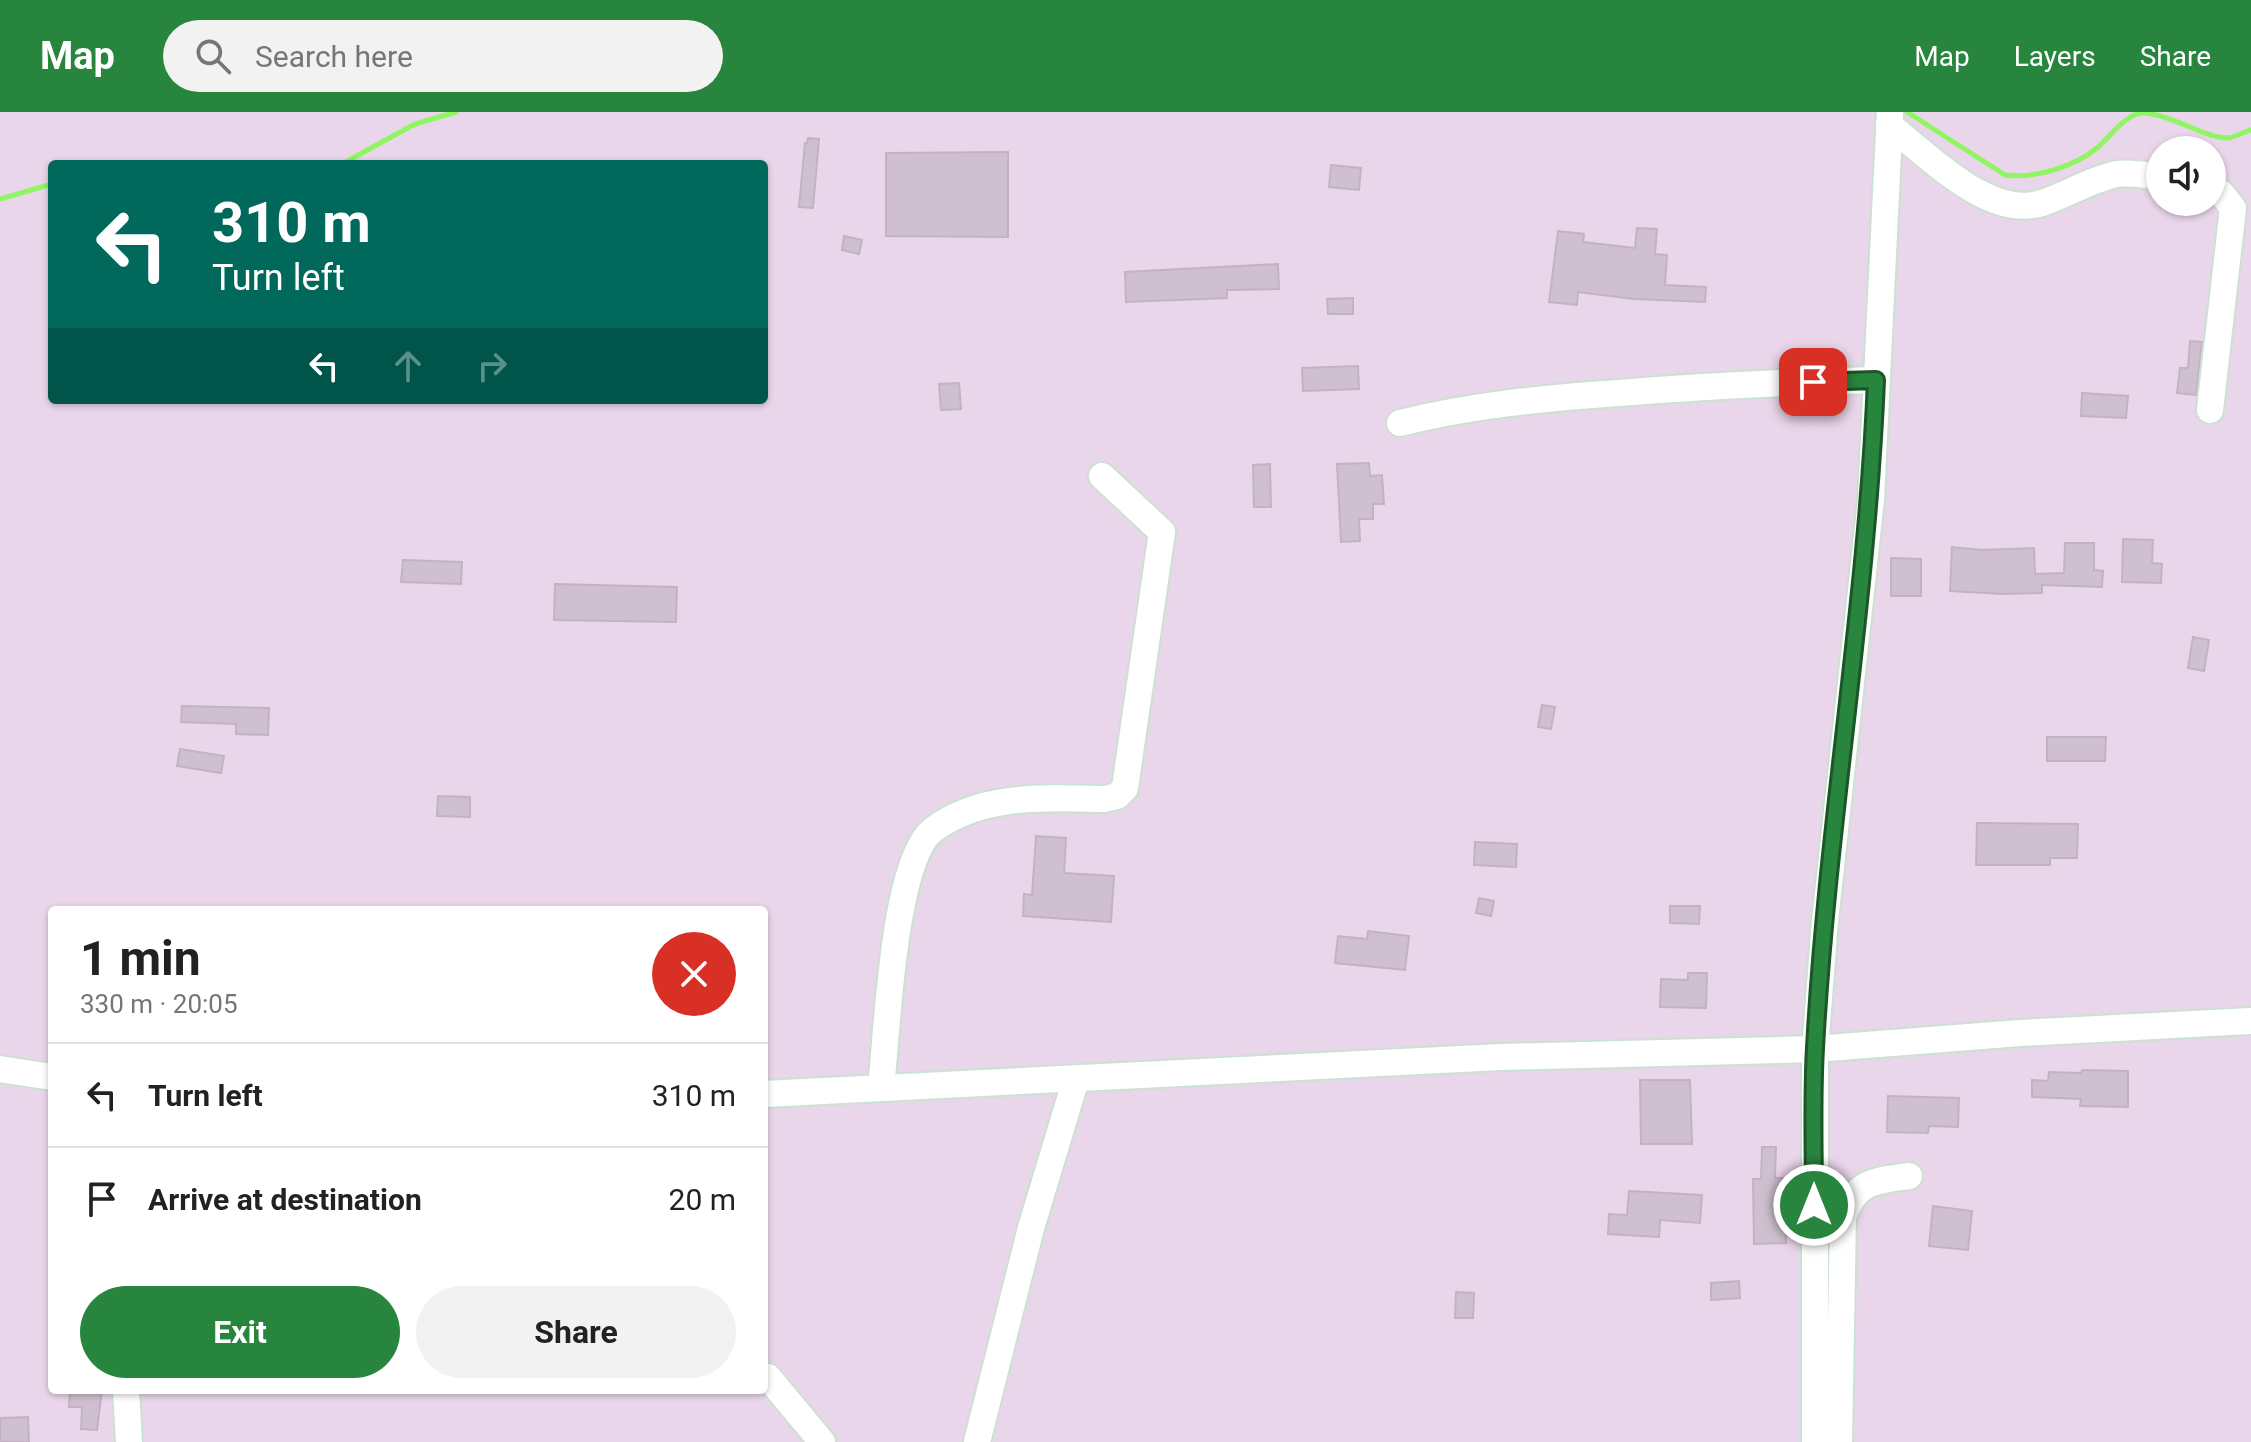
<!DOCTYPE html>
<html lang="en">
<head>
<meta charset="utf-8">
<style>
  body { margin:0; font-family:Roboto,sans-serif; background:#f2f2f2; color:#222; height:100vh; display:flex; flex-direction:column; font-size:30px; white-space:nowrap }
  * { box-sizing:border-box; margin:0 }
  p { font-size:26px; color:#767676 }
  .icon { flex:none; width:44px; height:44px; fill:none; stroke:currentColor; stroke-width:2; stroke-linecap:round; stroke-linejoin:round }
  .map { position:relative; flex:1; overflow:hidden }
  .details { position:absolute; left:48px; top:794px; width:720px; height:488px; display:flex; flex-direction:column; background:#fff; border-radius:8px; box-shadow:0 2px 6px #0004 }
  .details>* { flex:none }
  .top-card { position:absolute; left:48px; top:48px; width:720px; height:244px; border-radius:8px; box-shadow:0 2px 6px #0004; background:#00695c; color:#fff; overflow:hidden }
  .buttons { position:absolute; left:2146px; top:24px; display:grid; gap:16px }
  .buttons a { display:grid; place-items:center; width:80px; height:80px; border-radius:50%; background:#fff; box-shadow:0 2px 6px #0004; font-size:40px }
  .pin { position:absolute; display:grid; place-items:center; width:68px; height:68px; color:#fff; margin:-34px; border-radius:16px; box-shadow:0 4px 12px #0006 }
  .me { position:absolute; width:88px; margin:-44px; rotate:0deg; stroke-linejoin:round; filter:drop-shadow(0 0 6px #0008) }
  .turn { display:flex; align-items:center; gap:28px; height:168px; padding:0 32px; font-size:36px }
  .turn .icon { width:104px; height:104px; stroke-width:2.5 }
  .turn b { display:block; font-size:56px; line-height:68px }
  .lanes { display:flex; align-items:center; height:76px; padding:0 32px; background:#0003; justify-content:center; gap:40px; direction:ltr }
  .lanes .off { opacity:.35 }
  .round { display:grid; place-items:center; flex:none; width:84px; height:84px; border-radius:42px; background:#f2f2f2 }
  .overview { display:flex; align-items:center; justify-content:space-between; height:136px; padding:0 32px }
  h1 { font-size:48px; font-weight:700; line-height:60px }
  .cta { display:flex; gap:16px; margin-top:auto; padding:16px 32px }
  .cta a { flex:1; height:92px; border-radius:48px; background:#28853e; color:#fff; font-size:32px; font-weight:700; line-height:92px; text-align:center }
  .cta a+a { background:#f2f2f2; color:#222 }
  ul { padding:0; list-style:none }
  li { display:flex; align-items:center; gap:24px; height:104px; padding:0 32px; border-top:2px solid #e0e0e0 }
  li div { flex:1 }
  li b { display:block; font-size:30px }
  li em { font-style:normal }
  header { display:flex; align-items:center; gap:48px; box-sizing:border-box; height:112px; padding:0 40px; background:#28853e; color:#fff }
  header strong { font-size:38px }
  nav { display:flex; gap:44px; margin-inline-start:auto; font-size:28px }
  .search { width:560px; height:72px; background:#f2f2f2; display:flex; align-items:center; gap:20px; box-sizing:border-box; padding:0 28px; border-radius:44px; color:#767676; font-size:30px }
  .map>svg:first-child { display:block }
  .lines { fill:none; stroke-linecap:round; stroke-linejoin:round }
  .stream { stroke:#8ff561; stroke-width:5 }
  .building { fill:#cfc0cf; stroke:#c5b1c4; stroke-width:2 }
  .minor-casing { stroke:#cce1d1; stroke-width:30 }
  .minor { stroke:#fff; stroke-width:26 }
  .route-casing { stroke:#1a5628; stroke-width:20 }
  .route { stroke:#28853e; stroke-width:14 }
</style>
</head>
<body>
<header>
<strong>Map</strong>
<div class="search"><svg class="icon" aria-label="search" viewBox="0 0 24 24"><circle cx="10" cy="10" r="6"/><path d="M15 15l6 6"/></svg>Search here</div>
<nav><a>Map</a><a>Layers</a><a>Share</a></nav>
</header>
<div class="map">
<svg width="2251" height="1330" viewBox="0 0 2251 1330">
  <rect width="100%" height="100%" fill="#ead6eb"/>
  <g class="lines">
    <g class="stream">
      <path d="M1907 0 2005 63C2034 67 2074 55 2097 36 2110 25 2123 5 2140 1 2169 0 2205 27 2228 26 2235 25 2244 20 2251 18"/>
      <path d="M342 52 415 12 456 0"/>
      <path d="M0 87 52 72"/>
    </g>
  </g>
  <g class="building">
    <path d="M808 26 819 27 813 96 799 95 805 31H807Z"/>
    <path d="M1008 40V125L886 124V41Z"/>
    <path d="M1331 53 1361 56 1359 78 1329 75Z"/>
    <path d="M1637 116 1657 117 1655 142 1667 143 1665 173 1706 175 1705 190 1634 187 1578 180 1577 193 1549 190 1558 119 1584 122 1583 130 1635 136Z"/>
    <path d="M844 124 862 128 859 142 842 138Z"/>
    <path d="M1278 152 1279 177 1227 178V186L1126 190 1125 160Z"/>
    <path d="M1353 186V202H1328L1327 187Z"/>
    <path d="M2190 229 2202 230 2196 283 2177 281 2180 256H2188Z"/>
    <path d="M1358 254 1359 277 1303 279 1302 256Z"/>
    <path d="M959 271 961 297 941 298 939 272Z"/>
    <path d="M2082 281 2128 284 2126 306 2081 304Z"/>
    <path d="M1369 351 1370 364 1382 363 1384 392H1373V407H1359L1360 429 1341 430 1337 352Z"/>
    <path d="M1270 352 1271 395H1254L1253 353Z"/>
    <path d="M2123 427 2153 428 2152 451 2162 452 2161 471 2122 470Z"/>
    <path d="M2065 431H2094V458L2103 459 2102 475 2042 473V481L2003 482 1950 479 1952 435 1982 438 2034 436 2035 462 2064 461Z"/>
    <path d="M1891 446 1921 447V484H1891Z"/>
    <path d="M403 448 462 450 461 472 401 470Z"/>
    <path d="M555 472 677 475 676 510 554 508Z"/>
    <path d="M2193 525 2209 528 2204 559 2188 556Z"/>
    <path d="M1542 593 1555 595 1551 617 1538 615Z"/>
    <path d="M182 594 269 596 268 623 236 622V612L181 610Z"/>
    <path d="M2047 625H2106L2105 649H2047Z"/>
    <path d="M180 637 224 644 221 661 177 654Z"/>
    <path d="M438 684 470 685V705L437 704Z"/>
    <path d="M1977 711 2078 712 2077 746H2050V753H1976Z"/>
    <path d="M1036 724 1066 726 1064 761 1114 764 1111 810 1023 804 1024 782 1032 783Z"/>
    <path d="M1475 730 1517 732 1516 755 1474 753Z"/>
    <path d="M1479 786 1494 789 1491 804 1476 801Z"/>
    <path d="M1670 794H1700L1699 812 1670 811Z"/>
    <path d="M1368 819 1409 824 1405 858 1335 851 1338 824 1367 827Z"/>
    <path d="M1688 861H1707L1706 896 1660 895 1661 867 1688 868Z"/>
    <path d="M2082 958 2128 959V995L2080 994 2081 987 2032 985V968L2048 969 2049 960 2081 961Z"/>
    <path d="M1640 968H1690L1692 1032H1641Z"/>
    <path d="M1888 984 1959 986 1958 1015 1929 1014 1928 1021 1887 1020Z"/>
    <path d="M1762 1035H1776L1775 1066H1784L1786 1131 1754 1132 1753 1067H1761Z"/>
    <path d="M1629 1079 1702 1083 1700 1111 1660 1108 1659 1125 1608 1122 1609 1102 1627 1103Z"/>
    <path d="M1933 1094 1972 1099 1968 1138 1929 1134Z"/>
    <path d="M1739 1169 1740 1186 1711 1188V1171Z"/>
    <path d="M1456 1180 1474 1181 1473 1206H1455Z"/>
    <path d="M70 1278H102L97 1318 81 1317 82 1295H69Z"/>
    <path d="M28 1305 29 1330H0V1306Z"/>
  </g>
  <g class="lines">
    <g class="minor-casing">
      <g id="minor">
        <path d="M1889 13C1928 43 1989 108 2042 91 2067 83 2091 67 2117 62 2131 60 2146 63 2160 65"/>
        <path d="M2210 298 2233 96 2221 81 2212 79"/>
        <path d="M1400 311C1472 293 1545 286 1619 281 1704 274 1790 270 1876 268"/>
        <path d="M0 957 52 965"/>
        <path d="M881 976C887 923 893 746 934 717 983 681 1047 686 1105 687L1117 684 1125 676 1162 420 1102 364"/>
        <path d="M764 982 1501 945 1815 937 2020 921 2251 909"/>
        <path d="M768 1265 822 1330"/>
        <path d="M126 1278 129 1330"/>
        <path d="M977 1330 1031 1116 1076 967"/>
        <path d="M1815 1330V937L1825 809 1871 387 1890 0"/>
        <path d="M1839 1330 1843 1105C1856 1069 1873 1069 1909 1064"/>
      </g>
    </g>
    <use href="#minor" class="minor"/>
  </g>
  <g class="lines">
    <g class="route-casing">
      <path id="route" d="M1813 270 1876 268C1867 492 1827 713 1815 936 1812 988 1814 1041 1814 1093"/>
    </g>
    <use href="#route" class="route"/>
  </g>
</svg>
<div class="buttons">
<a><svg class="icon" aria-label="sound" viewBox="0 0 24 24"><path d="M4 9h4l5-4v14l-5-4H4zM17 9q2 3 0 6"/></svg></a>
</div>
<div class="pin" style="left:1813px;top:270px;background:#d93025"><svg class="icon" aria-label="arrive" viewBox="0 0 24 24"><path d="M6 21V4h12l-3 4 3 4H6"/></svg></div>
<svg class="me" style="left:1814px;top:1093px" viewBox="-20 -20 40 40"><circle r="17" fill="#28853e" stroke="#fff" stroke-width="3"/><path d="M0-11L8 9 0 5-8 9z" fill="#fff"/></svg>
<div class="top-card">
<div class="turn"><svg class="icon" aria-label="left" viewBox="0 0 24 24"><path d="M17 20v-9H6M10 6l-5 5 5 5"/></svg><div><b>310 m</b>Turn left</div></div>
<div class="lanes"><svg class="icon" aria-label="left" viewBox="0 0 24 24"><path d="M17 20v-9H6M10 6l-5 5 5 5"/></svg><svg class="icon off" aria-label="ahead" viewBox="0 0 24 24"><path d="M12 20V5M6 11l6-6 6 6"/></svg><svg class="icon off" aria-label="right" viewBox="0 0 24 24"><path d="M7 20v-9h11M14 6l5 5-5 5"/></svg></div>
</div>
<section class="details">
<div class="overview"><div><h1>1 min</h1><p>330 m · 20:05</p></div><a class="round" style="background:#d93025;color:#fff"><svg class="icon" aria-label="close" viewBox="0 0 24 24"><path d="M6 6l12 12M18 6L6 18"/></svg></a></div>
<ul>
<li><svg class="icon" aria-label="left" viewBox="0 0 24 24"><path d="M17 20v-9H6M10 6l-5 5 5 5"/></svg><div><b>Turn left</b></div><em>310 m</em></li>
<li><svg class="icon" aria-label="arrive" viewBox="0 0 24 24"><path d="M6 21V4h12l-3 4 3 4H6"/></svg><div><b>Arrive at destination</b></div><em>20 m</em></li>
</ul>
<div class="cta"><a>Exit</a><a>Share</a></div>
</section>
</div>
</body>
</html>
